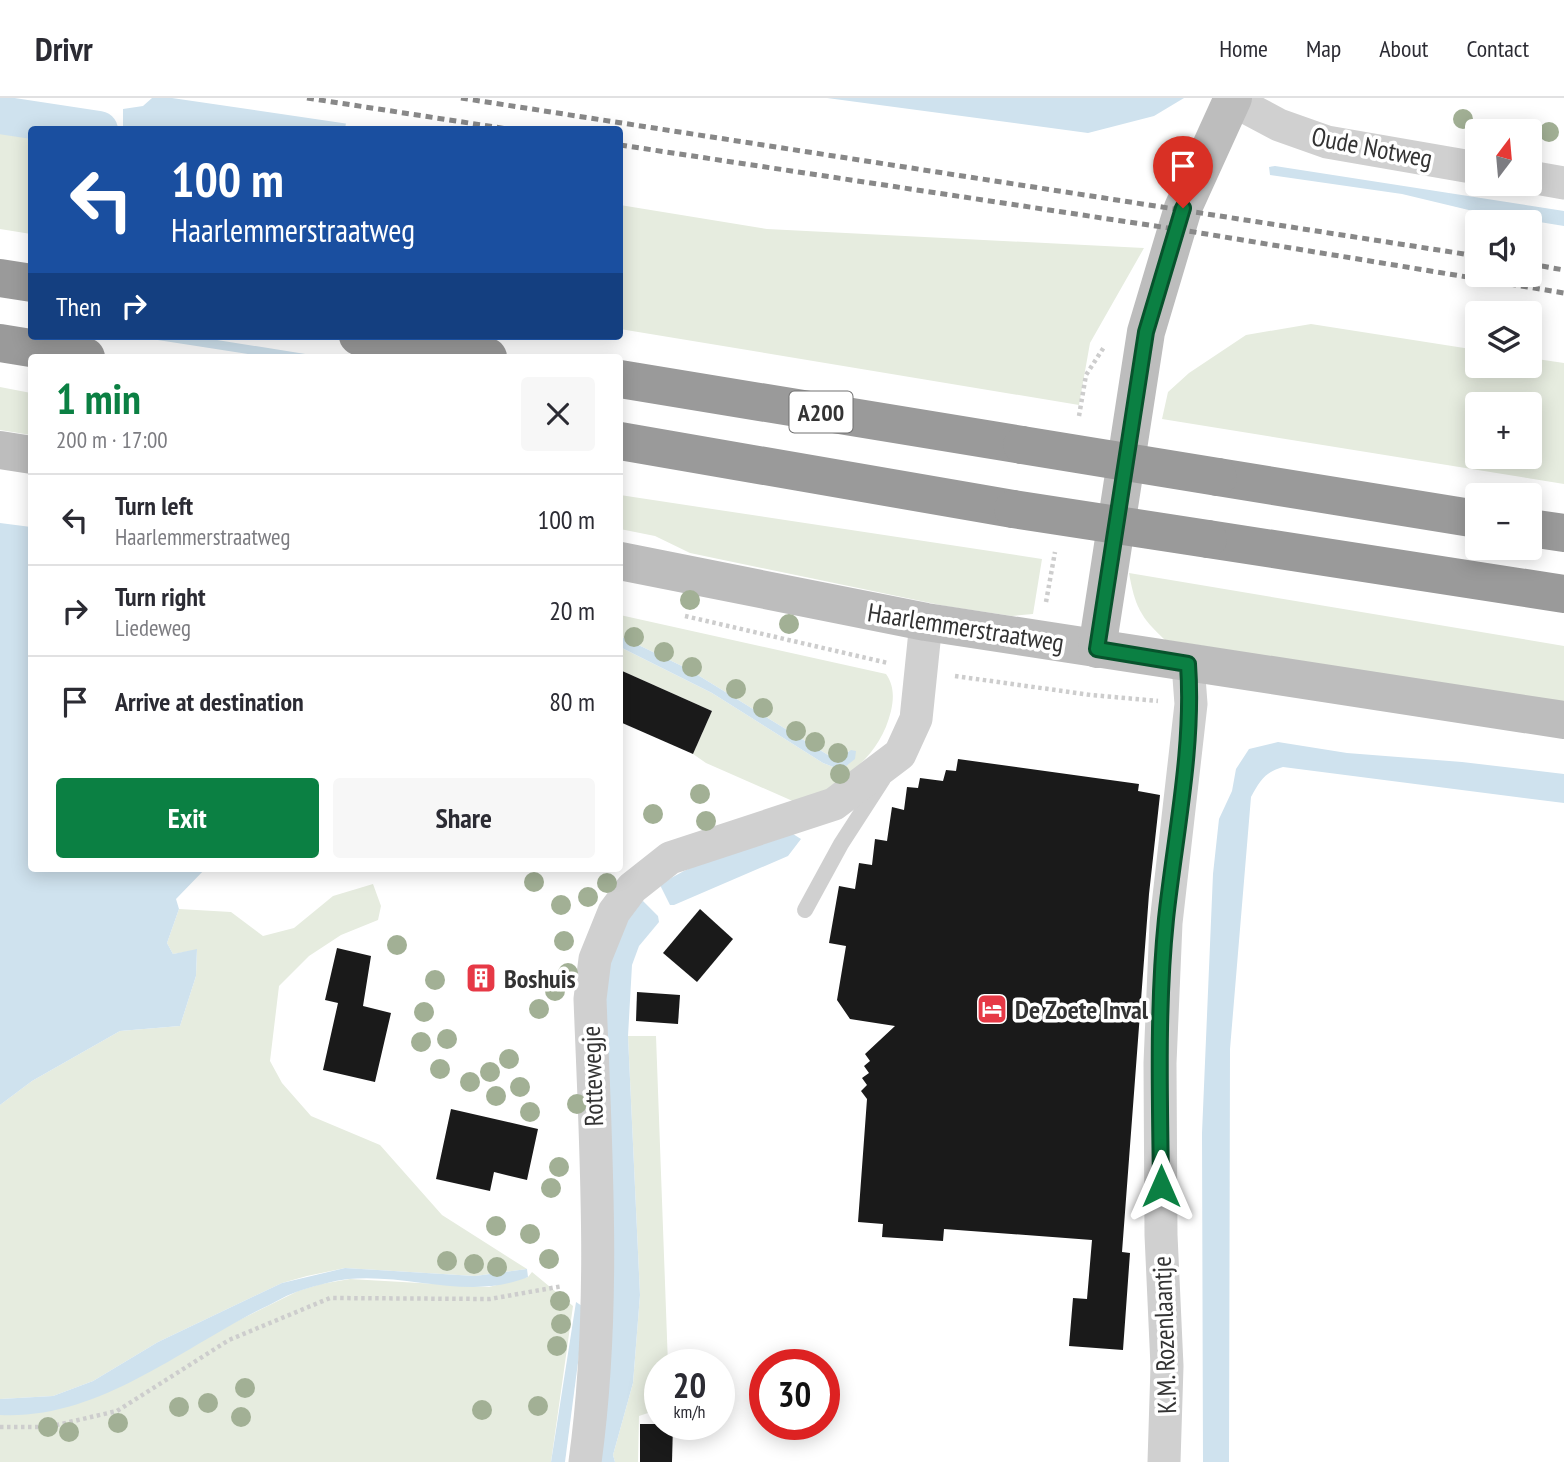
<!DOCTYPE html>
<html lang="en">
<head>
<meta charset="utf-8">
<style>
  body { margin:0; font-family:"PT Sans Narrow",sans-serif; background:#f7f7f7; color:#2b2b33; height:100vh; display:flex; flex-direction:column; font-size:26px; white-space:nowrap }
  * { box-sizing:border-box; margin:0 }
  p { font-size:23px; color:#7c7c81 }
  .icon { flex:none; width:38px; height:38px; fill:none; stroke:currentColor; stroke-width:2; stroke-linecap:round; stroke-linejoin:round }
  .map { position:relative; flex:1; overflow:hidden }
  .panel { position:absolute; left:28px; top:256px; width:595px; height:518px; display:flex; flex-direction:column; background:#fff; border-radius:7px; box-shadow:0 4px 18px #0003 }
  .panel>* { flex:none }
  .guide { position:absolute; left:28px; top:28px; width:595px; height:214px; border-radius:7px; box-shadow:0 4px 18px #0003; background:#1a4fa0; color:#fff; overflow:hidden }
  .needle { width:46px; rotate:16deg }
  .controls { position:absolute; left:1465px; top:21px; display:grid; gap:14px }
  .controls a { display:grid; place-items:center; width:77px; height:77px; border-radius:7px; background:#fff; box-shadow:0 4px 18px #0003; font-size:35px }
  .speed { position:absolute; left:644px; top:1251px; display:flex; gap:14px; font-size:35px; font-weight:700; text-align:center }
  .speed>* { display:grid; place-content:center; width:91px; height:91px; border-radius:50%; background:#fff; box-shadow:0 4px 18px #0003; line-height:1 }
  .speed small { font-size:18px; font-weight:400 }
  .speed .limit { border:10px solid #d22; background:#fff; color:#111 }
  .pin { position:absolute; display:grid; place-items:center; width:60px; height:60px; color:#fff; margin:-72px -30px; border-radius:50% 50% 50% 0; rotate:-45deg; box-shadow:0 0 7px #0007 }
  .pin .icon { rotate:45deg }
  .me { position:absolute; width:77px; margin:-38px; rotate:0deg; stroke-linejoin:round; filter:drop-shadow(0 0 5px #0008) }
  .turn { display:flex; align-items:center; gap:24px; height:147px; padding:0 28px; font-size:32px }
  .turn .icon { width:91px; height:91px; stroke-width:2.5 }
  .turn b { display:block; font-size:49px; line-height:60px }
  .then { display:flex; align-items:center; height:66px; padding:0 28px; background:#0003; gap:14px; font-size:26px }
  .round { display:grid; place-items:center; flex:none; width:74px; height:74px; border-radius:7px; background:#f7f7f7 }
  .headline { display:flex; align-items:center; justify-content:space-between; height:119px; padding:0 28px }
  h1 { font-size:42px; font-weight:700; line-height:52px; color:#0b8043 }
  .action { display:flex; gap:14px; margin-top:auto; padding:14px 28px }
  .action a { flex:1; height:80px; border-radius:7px; background:#0b8043; color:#fff; font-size:28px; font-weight:700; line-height:80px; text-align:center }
  .action a+a { background:#f7f7f7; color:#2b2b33 }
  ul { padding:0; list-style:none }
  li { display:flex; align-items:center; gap:21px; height:91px; padding:0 28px; border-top:2px solid #e1e1e2 }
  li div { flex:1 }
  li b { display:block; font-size:26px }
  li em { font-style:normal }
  header { display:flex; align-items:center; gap:42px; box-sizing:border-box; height:98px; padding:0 35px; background:#fff; border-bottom:2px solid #e1e1e2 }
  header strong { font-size:33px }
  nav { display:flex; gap:38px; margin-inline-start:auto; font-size:24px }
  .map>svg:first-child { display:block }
  .green { fill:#e6ecdf; fill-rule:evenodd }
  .water { fill:#cfe2ee }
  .pier { fill:#fff }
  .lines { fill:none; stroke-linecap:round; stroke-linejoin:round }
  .canal { stroke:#cfe2ee; stroke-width:38 }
  .building { fill:#1a1a1a }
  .path { stroke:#cdcdcd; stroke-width:4.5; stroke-dasharray:3.5 3.5; stroke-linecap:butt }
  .lane { stroke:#d0d0d0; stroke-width:16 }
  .street { stroke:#d0d0d0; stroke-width:33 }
  .secondary { stroke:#bdbdbd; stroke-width:38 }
  .highway { stroke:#9a9a9a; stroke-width:38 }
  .rail { stroke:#888; stroke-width:5; stroke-dasharray:7 5; stroke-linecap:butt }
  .highway-bridge { stroke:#9a9a9a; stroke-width:38 }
  .tree { fill:#a2b095 }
  .route-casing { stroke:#07532c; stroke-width:18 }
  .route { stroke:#0b8043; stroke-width:12 }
  .labels { text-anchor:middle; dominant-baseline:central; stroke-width:7; stroke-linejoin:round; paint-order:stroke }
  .shield { fill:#fff; stroke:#707070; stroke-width:2 }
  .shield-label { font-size:24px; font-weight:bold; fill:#333 }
  .street-label { font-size:26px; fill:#333; stroke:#fff }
  .poi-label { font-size:26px; font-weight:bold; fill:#333; stroke:#fff; text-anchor:start }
</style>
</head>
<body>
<header>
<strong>Drivr</strong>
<nav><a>Home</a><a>Map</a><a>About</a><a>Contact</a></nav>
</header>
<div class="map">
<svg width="1564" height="1364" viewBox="0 0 1564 1364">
  <rect width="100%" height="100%" fill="#fff"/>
  <g class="green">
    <path d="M0 33 31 38V136L0 131Z"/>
    <path d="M620 107 767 131 1144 150 1090 245 1079 307 620 231Z"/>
    <path d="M1311 226 1477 252V268H1530V260L1564 265V386L1162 321 1168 294 1189 275 1246 237ZM1477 306H1530V359H1477Z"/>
    <path d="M0 289 31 295V337L0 332Z"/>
    <path d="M620 397 1042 461 1033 516 1012 518 945 508 690 455 655 438 620 431Z"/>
    <path d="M1129 475 1564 548V604L1165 542C1140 519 1135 508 1129 475Z"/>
    <path d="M620 517 886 576C894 587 894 600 891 613 879 662 843 680 804 708L706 665 693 656 712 613 620 572V549L712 595 823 665 841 672 849 653 841 659 828 657 688 571 620 538Z"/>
    <path d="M373 786 381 808 378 822 341 837 309 858 279 888 270 963 282 985 311 1018 380 1047 442 1117 527 1171 475 1178 345 1170 307 1178 282 1185 158 1244 93 1283 53 1298 0 1301V1007L32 983 120 933 180 928 196 878 197 852 173 856 167 845 179 811 231 814 263 838 294 830 333 798Z"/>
    <path d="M628 938H656L668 1267H660V1311L639 1318 638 1364H615L613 1357 633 1285 640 1197Z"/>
    <path d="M532 1174 573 1208 551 1364H0V1317L147 1273 221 1231 298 1193 321 1186 350 1181 489 1189 528 1179Z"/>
  </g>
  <g class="water">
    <path d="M152 0H350L345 31 123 32V11L143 8Z"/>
    <path d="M827 0H1184L1154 18 1088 35Z"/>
    <path d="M1275 68 1564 113V128L1477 114 1402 96 1270 77 1269 69Z"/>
    <path d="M97 238H323L320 259H93Z"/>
    <path d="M0 425 31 429 32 770H206L176 801 179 811 167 845 173 856 197 851 196 878 180 928 120 933 32 983 0 1007Z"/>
    <path d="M620 538 688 571 828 657 841 659 851 652 856 653 855 661 841 672 823 665 712 595 620 549Z"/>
    <path d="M1278 644 1347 655 1462 664 1564 676V705L1283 669C1265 674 1260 683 1251 699L1230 951 1229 1364H1203L1202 1035 1213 776 1219 721 1232 693 1236 671 1249 651Z"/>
    <path d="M793 736 801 741 788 758 674 807H670L660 787C700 760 748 750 793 736Z"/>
    <path d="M643 803 658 818 659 824 639 848 632 867 628 938 640 1197 633 1285 613 1357 615 1364H597L602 883 634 808Z"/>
    <path d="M345 1170 475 1178 527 1171 528 1179C470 1203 409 1175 348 1181 333 1183 317 1187 302 1192 288 1196 276 1204 263 1210 180 1251 98 1322 0 1317V1301L53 1298 93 1283 158 1244 282 1185Z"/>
    <path d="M576 1204 582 1208 580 1249 565 1364H551Z"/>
  </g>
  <g class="pier">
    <path d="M172 0H354L349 26Z"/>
    <path d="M93 238H132L267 259H89Z"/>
    <path d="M192 238H327L324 259Z"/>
  </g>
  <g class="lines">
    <path class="canal" d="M0 17 99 32"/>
  </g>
  <g class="building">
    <path d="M620 572 712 613 693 656 620 624Z"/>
    <path d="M958 661 1139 686 1138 693 1160 697 1149 796 1122 1154 1130 1155 1123 1252 1069 1248 1073 1200 1087 1201 1092 1142 944 1131 943 1143 882 1139 883 1126 858 1124 867 1001 861 993 867 987 862 980 869 975 864 968 870 963 865 956 895 928 850 921 837 902 846 848 829 845 839 788 855 791 859 765 872 767 875 741 887 743 892 709 904 712 907 689 918 690 920 680 943 683 946 672 956 673Z"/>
    <path d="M700 811 733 841 697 884 663 855Z"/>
    <path d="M337 850 371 858 363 908 391 915 375 984 323 972 338 905 325 902Z"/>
    <path d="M637 894 680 897 678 926 636 923Z"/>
    <path d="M451 1011 538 1031 527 1082 494 1074 490 1093 436 1081Z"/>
    <path d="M640 1326H673L672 1364H640Z"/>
  </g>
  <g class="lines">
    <g class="path">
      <path d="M1079 318 1086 277 1104 249"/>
      <path d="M1046 504 1055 454"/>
      <path d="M685 518 888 565"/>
      <path d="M955 578 1091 597 1158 603"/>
      <path d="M0 1329H48L117 1313 229 1242 330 1200 490 1201 563 1188"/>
    </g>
    <path class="lane" d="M805 812 841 746 883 681"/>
    <g class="street">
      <path d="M1232 2 1279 27 1327 44 1477 70"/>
      <path d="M1530 79 1564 85"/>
      <path d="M585 1364C606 1211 596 1056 590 901L595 861 614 814 632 790 670 760 834 706 900 656 916 621 926 524"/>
      <path d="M1164 1364 1167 1268 1161 1137 1160 965 1166 825 1191 606 1188 566"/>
    </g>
    <g class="secondary">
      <path d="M0 352 32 357"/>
      <path d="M620 463 926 524 1564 622"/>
      <path d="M1097 551 1146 234 1183 110 1233 0"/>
    </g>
    <g class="highway">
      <path d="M0 180 32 185"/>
      <path d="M358 238 488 259"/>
      <path d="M0 245 86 259"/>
      <path d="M620 281 1022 347"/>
      <path d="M620 343 1013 411"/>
      <path d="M1218 379 1477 421"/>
      <path d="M1530 430 1564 435"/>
      <path d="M1208 441 1564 496"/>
    </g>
    <g class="rail">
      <path d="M307 0 514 32"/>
      <path d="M461 0 1477 158"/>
      <path d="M620 47 1188 133 1564 195"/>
      <path d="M1530 166 1564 172"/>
    </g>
    <g class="highway-bridge">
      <path d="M1022 347 1218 379"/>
      <path d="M1013 411 1208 441"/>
    </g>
  </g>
  <g class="tree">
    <circle cx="1463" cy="21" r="10"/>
    <circle cx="1549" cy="34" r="10"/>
    <circle cx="690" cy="502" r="10"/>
    <circle cx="789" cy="526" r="10"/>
    <circle cx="634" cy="539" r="10"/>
    <circle cx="664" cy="554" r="10"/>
    <circle cx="692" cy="569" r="10"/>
    <circle cx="736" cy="591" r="10"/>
    <circle cx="763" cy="610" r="10"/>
    <circle cx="796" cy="633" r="10"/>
    <circle cx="815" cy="644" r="10"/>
    <circle cx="838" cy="655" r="10"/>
    <circle cx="840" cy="676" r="10"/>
    <circle cx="700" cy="696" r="10"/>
    <circle cx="653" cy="716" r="10"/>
    <circle cx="706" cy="723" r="10"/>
    <circle cx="534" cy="784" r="10"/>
    <circle cx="607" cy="785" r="10"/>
    <circle cx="588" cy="799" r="10"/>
    <circle cx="561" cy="807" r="10"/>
    <circle cx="564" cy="843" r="10"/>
    <circle cx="397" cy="847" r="10"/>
    <circle cx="568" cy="875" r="10"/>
    <circle cx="435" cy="882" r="10"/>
    <circle cx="555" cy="893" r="10"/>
    <circle cx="539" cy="911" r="10"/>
    <circle cx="424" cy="914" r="10"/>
    <circle cx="447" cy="941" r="10"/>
    <circle cx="421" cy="944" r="10"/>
    <circle cx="509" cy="961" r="10"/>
    <circle cx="440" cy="971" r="10"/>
    <circle cx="490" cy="974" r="10"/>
    <circle cx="470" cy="984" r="10"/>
    <circle cx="520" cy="989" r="10"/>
    <circle cx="496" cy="998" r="10"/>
    <circle cx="577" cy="1006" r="10"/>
    <circle cx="530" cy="1014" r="10"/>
    <circle cx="559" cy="1069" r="10"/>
    <circle cx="551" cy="1090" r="10"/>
    <circle cx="496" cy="1128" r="10"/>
    <circle cx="530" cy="1136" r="10"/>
    <circle cx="549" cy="1161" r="10"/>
    <circle cx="447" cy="1163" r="10"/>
    <circle cx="474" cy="1166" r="10"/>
    <circle cx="497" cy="1169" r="10"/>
    <circle cx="560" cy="1203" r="10"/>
    <circle cx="561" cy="1226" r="10"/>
    <circle cx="557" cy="1248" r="10"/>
    <circle cx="245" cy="1290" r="10"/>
    <circle cx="208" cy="1305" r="10"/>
    <circle cx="538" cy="1308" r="10"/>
    <circle cx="179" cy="1309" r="10"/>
    <circle cx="482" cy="1312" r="10"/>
    <circle cx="241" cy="1319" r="10"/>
    <circle cx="118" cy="1325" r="10"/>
    <circle cx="48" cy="1329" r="10"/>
    <circle cx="69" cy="1334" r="10"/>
  </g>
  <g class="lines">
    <g class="route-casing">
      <path id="route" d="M1161 1088C1160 1000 1157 909 1166 821 1175 737 1194 650 1188 566L1097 551 1146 234 1183 110"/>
    </g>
    <use href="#route" class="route"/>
  </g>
  <defs>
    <g id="building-square" transform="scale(1.575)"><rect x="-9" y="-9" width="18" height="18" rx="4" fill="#e63946" stroke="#fff"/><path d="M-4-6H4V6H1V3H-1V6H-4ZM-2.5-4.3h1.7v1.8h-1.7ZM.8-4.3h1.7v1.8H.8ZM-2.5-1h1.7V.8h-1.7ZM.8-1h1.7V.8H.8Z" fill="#fff"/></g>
    <g id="hotel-square" transform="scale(1.575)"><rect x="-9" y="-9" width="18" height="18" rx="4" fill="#e63946" stroke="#fff"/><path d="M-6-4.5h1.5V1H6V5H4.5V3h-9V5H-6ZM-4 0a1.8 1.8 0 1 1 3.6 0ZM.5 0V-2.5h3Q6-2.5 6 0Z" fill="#fff"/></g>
  </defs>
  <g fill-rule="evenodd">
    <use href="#building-square" x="481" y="880"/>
    <use href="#hotel-square" x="992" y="911"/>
  </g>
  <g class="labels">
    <rect class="shield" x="789.5" y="293.5" width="63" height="41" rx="5"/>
    <g class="shield-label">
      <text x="821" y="314">A200</text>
    </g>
    <g class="street-label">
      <text transform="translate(1372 49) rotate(11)">Oude Notweg</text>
      <text transform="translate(966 529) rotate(9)">Haarlemmerstraatweg</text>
      <text transform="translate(592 978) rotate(-92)">Rottewegje</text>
      <text transform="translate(1164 1237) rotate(-92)">K.M. Rozenlaantje</text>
    </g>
    <g class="poi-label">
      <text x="504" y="880">Boshuis</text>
      <text x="1015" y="911">De Zoete Inval</text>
    </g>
  </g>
</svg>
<div class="controls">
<a><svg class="needle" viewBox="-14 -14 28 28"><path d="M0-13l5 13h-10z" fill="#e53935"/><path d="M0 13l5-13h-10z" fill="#7c7c81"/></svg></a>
<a><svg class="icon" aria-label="sound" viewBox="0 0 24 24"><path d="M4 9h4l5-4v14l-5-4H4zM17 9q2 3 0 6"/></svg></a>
<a><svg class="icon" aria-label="layers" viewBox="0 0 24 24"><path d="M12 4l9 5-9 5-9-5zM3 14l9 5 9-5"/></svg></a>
<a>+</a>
<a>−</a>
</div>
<div class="speed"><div>20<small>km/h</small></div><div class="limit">30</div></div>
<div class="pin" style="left:1183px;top:110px;background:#d93025"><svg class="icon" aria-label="arrive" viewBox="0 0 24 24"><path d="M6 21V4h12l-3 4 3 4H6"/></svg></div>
<svg class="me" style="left:1161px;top:1088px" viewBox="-20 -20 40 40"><path d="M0-17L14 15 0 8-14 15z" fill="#0b8043" stroke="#fff" stroke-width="4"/></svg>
<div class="guide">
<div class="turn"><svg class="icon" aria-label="left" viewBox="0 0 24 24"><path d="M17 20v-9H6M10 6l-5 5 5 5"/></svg><div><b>100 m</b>Haarlemmerstraatweg</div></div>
<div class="then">Then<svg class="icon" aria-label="right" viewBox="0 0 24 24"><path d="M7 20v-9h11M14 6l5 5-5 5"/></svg></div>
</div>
<section class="panel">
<div class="headline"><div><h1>1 min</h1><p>200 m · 17:00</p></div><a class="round"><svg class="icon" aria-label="close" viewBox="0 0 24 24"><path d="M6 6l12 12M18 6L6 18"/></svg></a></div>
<ul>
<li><svg class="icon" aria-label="left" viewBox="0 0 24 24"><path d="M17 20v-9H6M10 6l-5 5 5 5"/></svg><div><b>Turn left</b><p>Haarlemmerstraatweg</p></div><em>100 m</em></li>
<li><svg class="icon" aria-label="right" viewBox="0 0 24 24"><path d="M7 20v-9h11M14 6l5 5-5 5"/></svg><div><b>Turn right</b><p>Liedeweg</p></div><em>20 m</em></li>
<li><svg class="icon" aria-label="arrive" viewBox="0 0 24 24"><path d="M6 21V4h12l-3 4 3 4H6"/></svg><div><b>Arrive at destination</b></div><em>80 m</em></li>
</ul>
<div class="action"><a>Exit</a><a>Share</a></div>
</section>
</div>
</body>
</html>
